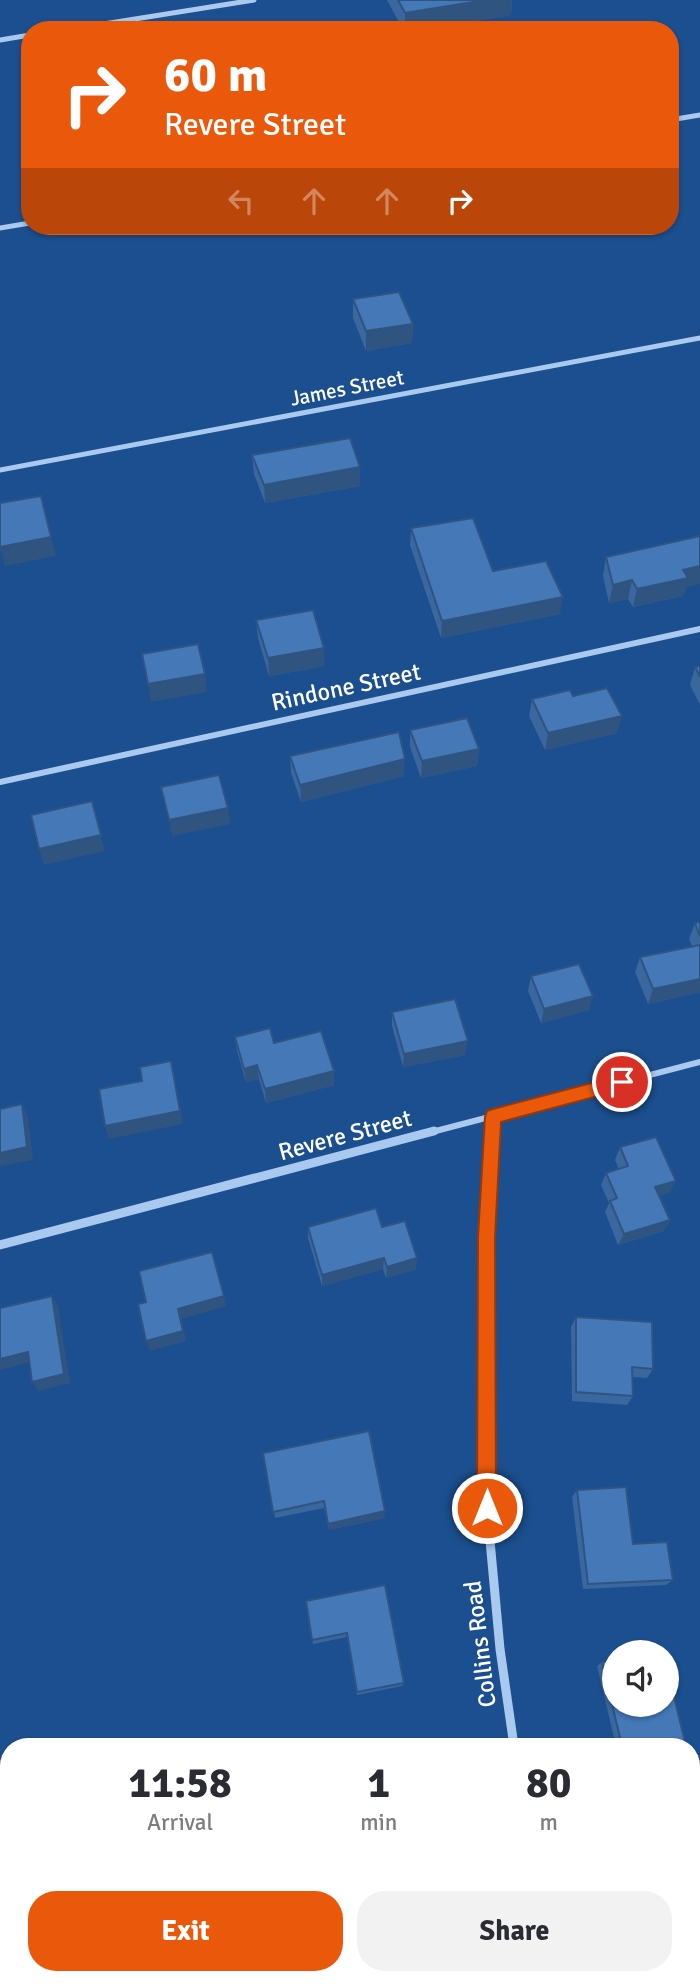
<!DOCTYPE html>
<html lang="en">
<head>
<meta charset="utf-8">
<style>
  body { margin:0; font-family:Signika,sans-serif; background:#f2f2f3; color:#2b2b33; height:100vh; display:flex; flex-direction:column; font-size:26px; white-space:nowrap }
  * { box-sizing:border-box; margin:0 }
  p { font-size:23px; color:#7c7c81 }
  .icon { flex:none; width:38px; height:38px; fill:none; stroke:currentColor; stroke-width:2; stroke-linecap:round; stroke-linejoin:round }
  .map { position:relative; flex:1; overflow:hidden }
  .sheet { position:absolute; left:0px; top:1738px; width:700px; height:247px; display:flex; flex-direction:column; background:#fff; border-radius:28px 28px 0 0; box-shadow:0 2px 5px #0004 }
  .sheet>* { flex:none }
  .banner { position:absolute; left:21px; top:21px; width:658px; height:214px; border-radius:28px; box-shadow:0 2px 5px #0004; background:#ea580c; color:#fff; overflow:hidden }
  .controls { position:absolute; left:602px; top:1640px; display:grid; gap:14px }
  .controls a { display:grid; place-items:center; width:77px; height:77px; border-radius:50%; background:#fff; box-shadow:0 2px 5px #0004; font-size:35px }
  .pin { position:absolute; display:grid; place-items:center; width:60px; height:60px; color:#fff; margin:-30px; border:4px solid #fff; border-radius:50%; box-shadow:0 2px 7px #0007 }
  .me { position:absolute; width:77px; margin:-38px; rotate:0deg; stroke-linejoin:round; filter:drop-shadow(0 0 5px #0008) }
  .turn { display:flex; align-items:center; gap:24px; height:147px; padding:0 28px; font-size:32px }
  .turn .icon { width:91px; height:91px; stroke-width:2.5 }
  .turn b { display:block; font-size:49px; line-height:60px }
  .lanes { display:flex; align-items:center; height:66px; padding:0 28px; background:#0003; justify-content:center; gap:35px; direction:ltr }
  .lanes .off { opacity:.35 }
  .eta { display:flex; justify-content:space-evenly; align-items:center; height:119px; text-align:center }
  .eta b { font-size:42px; font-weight:800; line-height:49px }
  .cta { display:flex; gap:14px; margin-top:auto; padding:14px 28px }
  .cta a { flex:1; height:80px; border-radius:28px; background:#ea580c; color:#fff; font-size:28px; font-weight:800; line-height:80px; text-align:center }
  .cta a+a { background:#f2f2f3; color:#2b2b33 }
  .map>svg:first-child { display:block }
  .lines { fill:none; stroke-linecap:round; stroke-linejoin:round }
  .minor-far2 { stroke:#a9c9ee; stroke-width:5 }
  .minor-far1 { stroke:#a9c9ee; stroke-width:6 }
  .minor { stroke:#a9c9ee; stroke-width:9 }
  .wall { fill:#3a679d }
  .shaded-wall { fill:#305480 }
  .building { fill:#4478b7; stroke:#305480; stroke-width:2 }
  .route { fill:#ea580c; stroke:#983908; stroke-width:2 }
  .labels { text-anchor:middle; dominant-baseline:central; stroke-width:5; stroke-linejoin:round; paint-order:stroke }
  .far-street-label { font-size:21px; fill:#fff; stroke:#1b4f8f }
  .street-label { font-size:24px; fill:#fff; stroke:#1b4f8f }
</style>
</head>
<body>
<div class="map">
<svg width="700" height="1984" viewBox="0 0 700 1984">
  <rect width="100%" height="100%" fill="#1b4f8f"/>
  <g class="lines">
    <g class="minor-far2">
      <path d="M66 30 254 0"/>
      <path d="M0 40 30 35"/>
      <path d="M670 120 700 115"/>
      <path d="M0 228 30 223"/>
      <path d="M0 470 700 338"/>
    </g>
    <g class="minor-far1">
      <path d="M0 782 700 629"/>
      <path d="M428 1133 700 1062"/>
      <path d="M492 1133 493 1117"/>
    </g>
    <g class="minor">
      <path d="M492 1131 487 1237V1508L500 1649 514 1746"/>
      <path d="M0 1245 434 1131"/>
      <path d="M582 1976 585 1984"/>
    </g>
  </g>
  <g class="wall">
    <path d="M387 0H512L511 15 423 30H403Z"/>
    <path d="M353 299 413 324 412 343 366 351 353 318Z"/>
    <path d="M252 455 360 467V486L265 503 254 474Z"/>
    <path d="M411 528 493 571 560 614 441 638 410 545Z"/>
    <path d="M606 557 686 587 683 596 633 607 628 599 609 603 603 576Z"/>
    <path d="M256 620 325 666 269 676 258 638Z"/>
    <path d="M700 666V705L690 685 695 667Z"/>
    <path d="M573 696 617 733 545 750 529 716 532 699Z"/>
    <path d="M410 730 479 749 477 766 421 778 410 747Z"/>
    <path d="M290 756 404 776 301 802 291 773Z"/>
    <path d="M700 922V992L648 1004 635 972 640 957 692 946 689 939 695 923Z"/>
    <path d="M531 976 589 1010 541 1023 528 991Z"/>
    <path d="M392 1012 465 1055 403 1067 392 1026Z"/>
    <path d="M235 1037 274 1043 334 1071V1085L266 1103 259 1079 246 1082 237 1051Z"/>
    <path d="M620 1147 676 1181 669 1193 659 1196 670 1220 663 1231 618 1245 605 1212 609 1203 601 1185 606 1173 619 1169 615 1160Z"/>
    <path d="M308 1227H382L416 1269 386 1278 383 1269 322 1286 308 1238Z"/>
    <path d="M576 1317 653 1369 647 1378 632 1377 633 1396 627 1405 572 1401 571 1327Z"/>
    <path d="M263 1453 384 1518 329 1530 324 1508 275 1518Z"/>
    <path d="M577 1490 633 1544 673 1580 666 1585 583 1589 572 1497Z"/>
    <path d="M385 1585 404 1683 402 1686 357 1695 347 1637 313 1644 306 1601Z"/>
    <path d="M602 1662 684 1746H616L597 1666Z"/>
    <path d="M700 1843V1967L698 1968 691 1965V1846Z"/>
  </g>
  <g class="shaded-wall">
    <path d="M486 0H512L511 15 423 30H405V13Z"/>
    <path d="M413 324 412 343 366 351V331Z"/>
    <path d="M360 467V486L265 503 264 485Z"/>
    <path d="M51 537 56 556 5 566 2 552 0 553V544Z"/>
    <path d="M700 566V584L686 587 683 596 633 607 637 589 683 570Z"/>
    <path d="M632 580 628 599 609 603 613 585Z"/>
    <path d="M563 597 560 614 441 638 442 621Z"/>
    <path d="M324 648 325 666 269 676 268 658Z"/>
    <path d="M205 674 207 692 151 702 148 684Z"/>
    <path d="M622 716 617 733 545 750 548 733Z"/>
    <path d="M479 749 477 766 421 778 422 761Z"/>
    <path d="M405 759 404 776 301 802 300 785Z"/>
    <path d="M92 801 105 851 44 865 39 849Z"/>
    <path d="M228 808 230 824 172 836 169 820Z"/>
    <path d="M700 979V992L648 1004 653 989Z"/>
    <path d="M593 996 589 1010 541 1023 544 1009Z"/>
    <path d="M468 1041 465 1055 403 1067 404 1054Z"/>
    <path d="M171 1061 183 1124 109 1139 105 1126Z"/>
    <path d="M257 1065 259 1079 246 1082 244 1069Z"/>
    <path d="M334 1071V1085L266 1103 265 1089Z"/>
    <path d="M22 1104 28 1117 33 1160 0 1166V1153Z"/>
    <path d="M676 1181 669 1193 650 1199 655 1187Z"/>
    <path d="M670 1220 663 1231 618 1245 624 1234Z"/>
    <path d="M384 1258 383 1269 322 1286V1275Z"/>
    <path d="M417 1258 416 1269 386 1278 387 1267Z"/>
    <path d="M52 1296 58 1306 70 1383 38 1391 32 1382Z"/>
    <path d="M224 1296 226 1306 182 1319 186 1341 150 1351 146 1341 178 1309Z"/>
    <path d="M28 1352 34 1361 0 1370V1359Z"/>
    <path d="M385 1511 384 1518 329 1530 328 1524Z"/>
  </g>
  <g class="building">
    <path d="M398 0H486L405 13Z"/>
    <path d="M399 292 413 324 366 331 353 299Z"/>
    <path d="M350 438 360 467 264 485 252 455Z"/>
    <path d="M41 496 51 537 0 547V503Z"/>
    <path d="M473 518 493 571 546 561 563 597 442 621 411 528Z"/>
    <path d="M700 536V566L683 570 688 578 637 589 632 580 613 585 606 557Z"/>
    <path d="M313 610 324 648 268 658 256 620Z"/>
    <path d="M198 644 205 674 148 684 142 654Z"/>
    <path d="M700 666V677L695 667Z"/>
    <path d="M607 688 622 716 548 733 532 699 570 690 573 696Z"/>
    <path d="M467 718 479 749 422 761 410 730Z"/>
    <path d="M399 732 405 759 300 785 290 756Z"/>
    <path d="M219 775 228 808 169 820 161 787Z"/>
    <path d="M92 801 101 835 39 849 31 815Z"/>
    <path d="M700 922V936L695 923Z"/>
    <path d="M700 945V979L653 989 640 957Z"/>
    <path d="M579 964 593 996 544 1009 531 976Z"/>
    <path d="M455 999 468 1041 404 1054 392 1012Z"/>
    <path d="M270 1028 274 1043 321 1031 334 1071 265 1089 257 1065 244 1069 235 1037Z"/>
    <path d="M171 1061 180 1111 105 1126 99 1089 142 1081 140 1067Z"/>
    <path d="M22 1104 27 1147 0 1153V1109Z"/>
    <path d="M656 1137 676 1181 655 1187 670 1220 624 1234 610 1201 617 1198 606 1173 628 1166 620 1147Z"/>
    <path d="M376 1208 382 1227 405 1221 417 1258 387 1267 384 1258 322 1275 308 1227Z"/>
    <path d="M212 1252 224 1296 178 1309 183 1331 146 1341 138 1304 146 1302 139 1271Z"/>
    <path d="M52 1296 64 1374 32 1382 28 1352 0 1359V1308Z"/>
    <path d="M576 1317 652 1322 653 1369 632 1367 633 1396 576 1392Z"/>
    <path d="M369 1431 385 1511 328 1524 324 1501 273 1512 263 1453Z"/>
    <path d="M626 1487 633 1544 667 1542 673 1580 588 1584 577 1490Z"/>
    <path d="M385 1585 404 1683 357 1692 347 1633 312 1640 306 1601Z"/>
    <path d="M614 1660V1704H667V1668L686 1746H622L602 1662Z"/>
    <path d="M700 1846V1967L698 1968 691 1951V1850Z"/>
  </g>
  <path class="route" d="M622 1075 628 1077 631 1082 628 1088 501 1122 495 1237 496 1508 494 1514 487 1517 480 1514 477 1508 478 1237 485 1117 487 1111 493 1109Z"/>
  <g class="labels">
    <g class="far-street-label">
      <text transform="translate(347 388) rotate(-11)">James Street</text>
    </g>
    <g class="street-label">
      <text transform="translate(346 687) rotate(-12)">Rindone Street</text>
      <text transform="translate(345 1135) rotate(-15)">Revere Street</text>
      <text transform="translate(480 1644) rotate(-97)">Collins Road</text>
    </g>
  </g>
</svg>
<div class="controls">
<a><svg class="icon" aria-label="sound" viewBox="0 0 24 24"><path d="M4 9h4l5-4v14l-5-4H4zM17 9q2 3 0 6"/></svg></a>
</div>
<div class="pin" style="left:622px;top:1082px;background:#d93025"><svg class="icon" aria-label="arrive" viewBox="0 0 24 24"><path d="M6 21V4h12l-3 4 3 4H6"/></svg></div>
<svg class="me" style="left:487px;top:1508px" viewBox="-20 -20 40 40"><circle r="17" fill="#ea580c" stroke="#fff" stroke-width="3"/><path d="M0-11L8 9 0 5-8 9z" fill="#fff"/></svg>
<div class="banner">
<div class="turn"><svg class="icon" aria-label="right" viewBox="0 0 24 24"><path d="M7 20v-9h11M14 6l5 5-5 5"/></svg><div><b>60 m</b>Revere Street</div></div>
<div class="lanes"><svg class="icon off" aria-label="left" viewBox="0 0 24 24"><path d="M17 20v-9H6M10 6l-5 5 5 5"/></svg><svg class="icon off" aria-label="ahead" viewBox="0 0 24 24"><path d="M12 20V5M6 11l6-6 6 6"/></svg><svg class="icon off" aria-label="ahead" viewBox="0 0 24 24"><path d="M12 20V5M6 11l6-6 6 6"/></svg><svg class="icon" aria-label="right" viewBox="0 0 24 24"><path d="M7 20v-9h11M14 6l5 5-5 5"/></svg></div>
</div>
<section class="sheet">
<div class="eta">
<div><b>11:58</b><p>Arrival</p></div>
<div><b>1</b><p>min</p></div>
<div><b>80</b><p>m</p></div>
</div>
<div class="cta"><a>Exit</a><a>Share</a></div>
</section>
</div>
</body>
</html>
